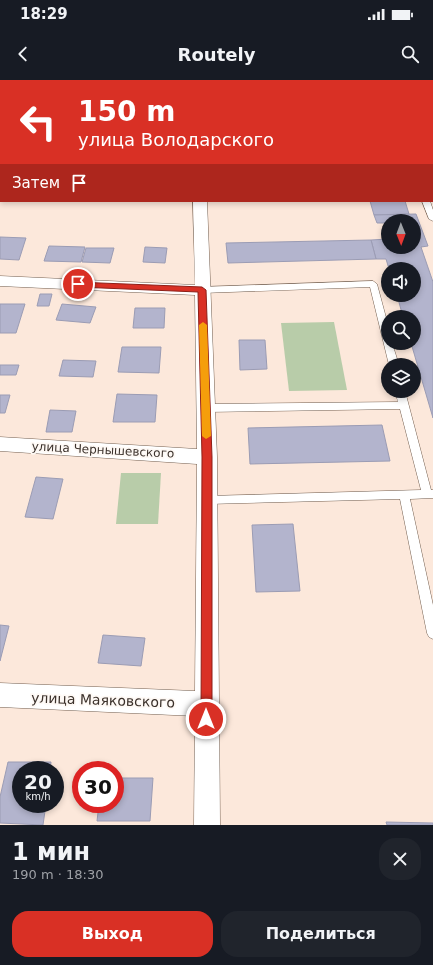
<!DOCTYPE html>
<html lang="ru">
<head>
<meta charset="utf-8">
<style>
  body { margin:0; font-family:"DejaVu Sans",sans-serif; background:#20242c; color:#f1f3f6; height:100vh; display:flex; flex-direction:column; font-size:15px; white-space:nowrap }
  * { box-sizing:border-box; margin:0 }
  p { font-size:13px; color:#9ea1a6 }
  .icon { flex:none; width:22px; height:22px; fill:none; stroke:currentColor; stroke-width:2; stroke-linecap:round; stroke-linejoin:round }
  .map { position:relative; height:745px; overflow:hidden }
  .panel { display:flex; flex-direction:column; background:#171b24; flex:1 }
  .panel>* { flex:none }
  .hud { position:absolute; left:0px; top:0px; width:433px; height:122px; box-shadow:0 2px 6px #0003; background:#d93025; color:#fff; overflow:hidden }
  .needle { width:26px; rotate:179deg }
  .fabs { position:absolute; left:381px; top:134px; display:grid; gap:8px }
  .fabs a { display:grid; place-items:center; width:40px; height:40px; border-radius:50%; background:#171b24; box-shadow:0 2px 6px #0003; font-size:20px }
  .speed { position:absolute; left:12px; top:681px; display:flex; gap:8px; font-size:20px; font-weight:700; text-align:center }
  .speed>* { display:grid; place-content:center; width:52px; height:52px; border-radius:50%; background:#171b24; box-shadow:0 2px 6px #0003; line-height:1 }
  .speed small { font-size:10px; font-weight:400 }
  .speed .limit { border:6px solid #d22; background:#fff; color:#111 }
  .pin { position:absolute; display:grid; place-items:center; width:34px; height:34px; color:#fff; margin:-17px; border:2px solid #fff; border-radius:50%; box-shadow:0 1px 4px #0007 }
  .me { position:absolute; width:44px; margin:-22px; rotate:0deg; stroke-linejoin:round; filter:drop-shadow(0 0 3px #0008) }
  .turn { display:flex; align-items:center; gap:14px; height:84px; padding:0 12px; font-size:18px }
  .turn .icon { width:52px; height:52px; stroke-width:2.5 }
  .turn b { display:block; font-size:28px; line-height:34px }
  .then { display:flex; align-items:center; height:38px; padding:0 12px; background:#0003; gap:8px; font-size:15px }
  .round { display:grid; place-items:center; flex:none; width:42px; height:42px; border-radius:16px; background:#20242c }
  .head { display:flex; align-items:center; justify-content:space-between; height:68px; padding:0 12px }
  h1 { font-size:24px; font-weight:800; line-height:30px }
  .cta { display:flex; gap:8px; margin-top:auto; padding:8px 12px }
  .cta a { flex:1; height:46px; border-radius:16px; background:#d93025; color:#fff; font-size:16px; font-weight:800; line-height:46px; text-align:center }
  .cta a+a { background:#20242c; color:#f1f3f6 }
  .status { display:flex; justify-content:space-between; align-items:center; height:28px; padding:0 20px; background:#171b24; direction:ltr }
  .status svg { height:11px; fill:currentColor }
  header { display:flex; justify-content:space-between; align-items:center; height:52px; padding:0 12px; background:#171b24; font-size:18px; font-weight:800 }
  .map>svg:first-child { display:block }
  .green { fill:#b8cca9 }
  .building { fill:#b3b4cd; stroke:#9b9cb4 }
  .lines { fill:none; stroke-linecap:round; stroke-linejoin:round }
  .service-casing { stroke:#746051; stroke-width:1 }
  .minor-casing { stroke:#746051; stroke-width:1 }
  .secondary-casing { stroke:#746051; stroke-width:1 }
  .service { fill:#fff; fill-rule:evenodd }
  .minor { fill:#fff; fill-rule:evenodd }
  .secondary { fill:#fff; fill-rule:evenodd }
  .route { fill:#d93025; stroke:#8d1f18 }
  .slow { fill:#f59e0b }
  .labels { text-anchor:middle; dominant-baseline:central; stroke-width:3.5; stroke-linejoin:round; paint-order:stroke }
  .street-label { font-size:12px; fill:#3b312b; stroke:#fef9f5 }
  .near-street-label { font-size:14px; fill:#3b312b; stroke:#fef9f5 }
</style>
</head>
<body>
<div class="status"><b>18:29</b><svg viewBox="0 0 49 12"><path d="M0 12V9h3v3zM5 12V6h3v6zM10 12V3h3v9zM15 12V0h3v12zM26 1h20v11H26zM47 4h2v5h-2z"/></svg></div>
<header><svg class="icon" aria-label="back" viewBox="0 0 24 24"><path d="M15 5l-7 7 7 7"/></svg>Routely<svg class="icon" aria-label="search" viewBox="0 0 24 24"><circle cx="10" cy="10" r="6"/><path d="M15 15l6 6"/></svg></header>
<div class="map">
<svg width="433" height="745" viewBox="0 0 433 745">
  <rect width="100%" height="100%" fill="#fce8db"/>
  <g class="green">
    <path d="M334 242 347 310 289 311 281 243Z"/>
    <path d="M121 393H161L158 444H116Z"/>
  </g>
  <g class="building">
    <path d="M370 121H405L409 134 374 135Z"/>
    <path d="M416 134 428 166 421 167 433 202V338L411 263H414V237H403L397 215H414V189H389L386 179H376L371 160 388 159V167H414V141H388V143H377L374 135Z"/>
    <path d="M0 157 26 158 19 180 0 179Z"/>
    <path d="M371 160 376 179 228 183 226 163Z"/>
    <path d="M49 166 85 167 81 182 44 181Z"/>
    <path d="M145 167 167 168 165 183 143 182Z"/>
    <path d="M86 168H114L110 183 82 182Z"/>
    <path d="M40 214H52L49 226H37Z"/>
    <path d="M0 224H25L16 253H0Z"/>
    <path d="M62 224 96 227 90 243 56 240Z"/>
    <path d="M135 228H165L164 248H133Z"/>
    <path d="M239 260H265L267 289 240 290Z"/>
    <path d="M122 267H161L159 293 118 292Z"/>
    <path d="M63 280 96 281 93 297 59 296Z"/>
    <path d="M0 285H19L16 295H0Z"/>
    <path d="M117 314 157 315 155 342H113Z"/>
    <path d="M0 315H10L5 333H0Z"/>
    <path d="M50 330 76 331 72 352H46Z"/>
    <path d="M382 345 390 381 250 384 248 348Z"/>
    <path d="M36 397 63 399 53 439 25 437Z"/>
    <path d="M293 444 300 511 256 512 252 445Z"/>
    <path d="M0 545 9 546 0 581Z"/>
    <path d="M103 555 145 558 141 586 98 583Z"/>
    <path d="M8 682H51L50 690H21V724H46L43 745 0 743V717Z"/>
    <path d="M115 698H153L150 741H97L99 724H115Z"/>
    <path d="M386 742 433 743V745H387Z"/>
  </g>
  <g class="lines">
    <g class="service-casing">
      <g id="service">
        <rect x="194" y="0" width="6" height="1"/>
        <path d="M422 121H430L433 130V141L429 139Z"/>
        <path d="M373 201 377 204 388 245V263H392L399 285H389L370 207 202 213 198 210 202 207Z"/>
        <path d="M395 311H405L431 410H433V418L410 419 433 525V559L429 557 427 553 400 419 207 424 203 423 202 420 203 417 207 416 421 410 400 329 205 332 200 328 205 324 398 322Z"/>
      </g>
    </g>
    <g class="minor-casing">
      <path id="minor" d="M193 121H207L217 377 220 745H194L195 636 0 627V603L195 611 197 384 0 371V357L197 369 195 215 0 206V196L195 205Z"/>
    </g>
    <g class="secondary-casing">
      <g id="secondary">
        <rect x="432" y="27" width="1" height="8"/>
        <rect x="0" y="45" width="1" height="8"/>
      </g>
    </g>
    <use href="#service" class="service"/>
    <use href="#minor" class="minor"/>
    <use href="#secondary" class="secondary"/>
  </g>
  <path class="route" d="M75 202 202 207 206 210 212 377V639L211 644 206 645 202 644 201 639 202 377 198 212 78 207 75 206Z"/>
  <path class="slow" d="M203 242 207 245 211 356 206 359 202 356 199 245Z"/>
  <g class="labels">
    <g class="street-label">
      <text transform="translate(103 370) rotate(3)">улица Чернышевского</text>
    </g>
    <g class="near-street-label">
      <text transform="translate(103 620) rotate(2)">улица Маяковского</text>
    </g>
  </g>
</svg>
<div class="fabs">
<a><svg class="needle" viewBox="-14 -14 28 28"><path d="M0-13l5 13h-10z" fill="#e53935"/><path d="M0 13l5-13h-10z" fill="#9ea1a6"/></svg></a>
<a><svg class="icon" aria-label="sound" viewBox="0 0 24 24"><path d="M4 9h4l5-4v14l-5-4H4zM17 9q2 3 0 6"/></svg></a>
<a><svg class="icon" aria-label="search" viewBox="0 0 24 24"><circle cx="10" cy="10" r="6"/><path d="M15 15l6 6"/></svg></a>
<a><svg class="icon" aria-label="layers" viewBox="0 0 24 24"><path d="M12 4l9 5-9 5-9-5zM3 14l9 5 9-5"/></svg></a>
</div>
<div class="speed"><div>20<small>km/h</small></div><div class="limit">30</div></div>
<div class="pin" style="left:78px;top:204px;background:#d93025"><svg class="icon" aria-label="arrive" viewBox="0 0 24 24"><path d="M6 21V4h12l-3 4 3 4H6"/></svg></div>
<svg class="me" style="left:206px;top:639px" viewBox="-20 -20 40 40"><circle r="17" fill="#d93025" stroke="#fff" stroke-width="3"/><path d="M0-11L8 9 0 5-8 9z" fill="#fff"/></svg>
<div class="hud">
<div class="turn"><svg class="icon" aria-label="left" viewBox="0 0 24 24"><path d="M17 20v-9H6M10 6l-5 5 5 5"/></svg><div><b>150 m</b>улица Володарского</div></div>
<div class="then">Затем<svg class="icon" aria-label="arrive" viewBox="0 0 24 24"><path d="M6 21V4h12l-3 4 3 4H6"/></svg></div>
</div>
</div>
<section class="panel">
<div class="head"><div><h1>1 мин</h1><p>190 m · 18:30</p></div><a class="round"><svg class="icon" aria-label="close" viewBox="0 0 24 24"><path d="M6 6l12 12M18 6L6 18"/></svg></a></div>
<div class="cta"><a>Выход</a><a>Поделиться</a></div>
</section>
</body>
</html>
